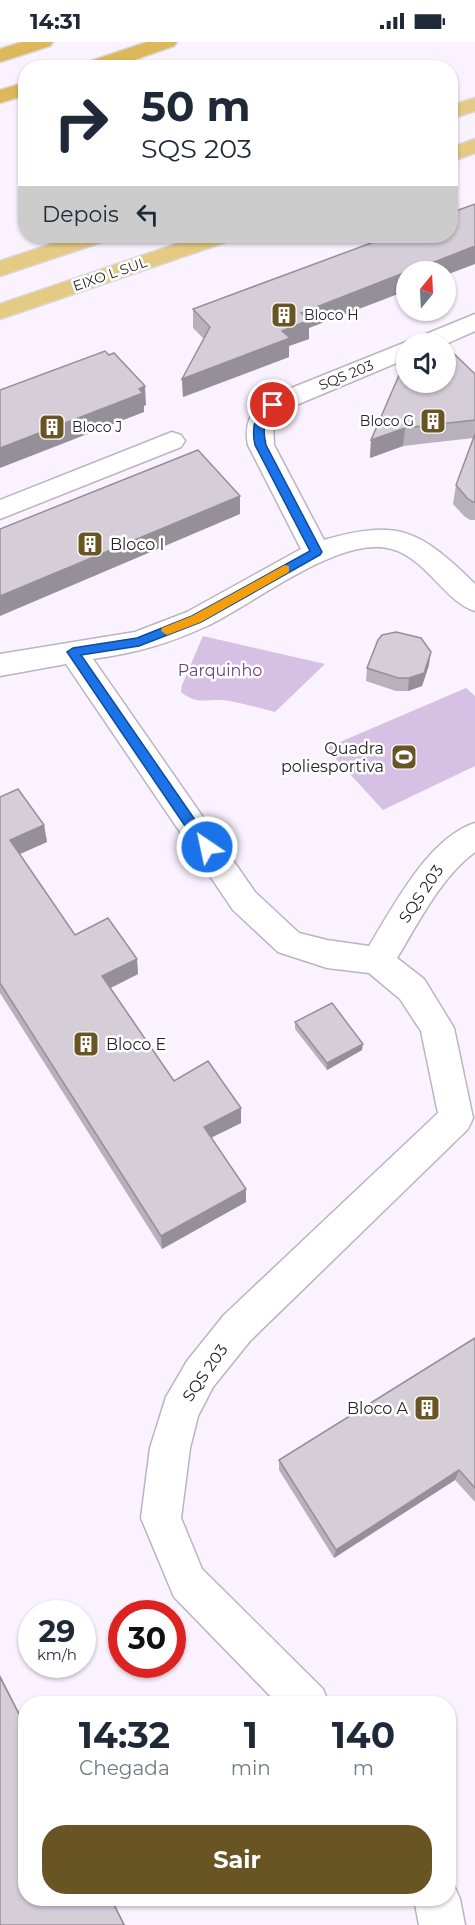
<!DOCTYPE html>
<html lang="pt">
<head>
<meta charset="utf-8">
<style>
  body { margin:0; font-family:Montserrat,sans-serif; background:#f6f6f7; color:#1f2937; height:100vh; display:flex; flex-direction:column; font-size:22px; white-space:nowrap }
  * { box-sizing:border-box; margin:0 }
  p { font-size:20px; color:#747a83 }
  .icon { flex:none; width:33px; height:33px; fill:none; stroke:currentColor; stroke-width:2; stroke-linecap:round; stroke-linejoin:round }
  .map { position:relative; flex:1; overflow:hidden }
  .drawer { position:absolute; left:18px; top:1654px; width:438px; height:210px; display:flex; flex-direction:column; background:#fff; border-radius:24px; box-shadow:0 2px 4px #0004 }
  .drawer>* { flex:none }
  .hud { position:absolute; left:18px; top:18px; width:440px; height:183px; border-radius:24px; box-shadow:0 2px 4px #0004; background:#fff; color:#1f2937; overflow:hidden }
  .needle { width:39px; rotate:18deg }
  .buttons { position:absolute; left:396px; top:219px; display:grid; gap:12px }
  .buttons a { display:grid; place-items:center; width:60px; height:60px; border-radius:50%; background:#fff; box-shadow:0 2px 4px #0004; font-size:30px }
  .speed { position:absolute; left:18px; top:1558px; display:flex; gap:12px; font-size:30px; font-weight:700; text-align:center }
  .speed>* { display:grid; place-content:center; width:78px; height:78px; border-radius:50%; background:#fff; box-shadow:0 2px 4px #0004; line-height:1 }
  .speed small { font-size:15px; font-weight:400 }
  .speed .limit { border:9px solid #d22; background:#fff; color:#111 }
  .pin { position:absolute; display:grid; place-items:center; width:51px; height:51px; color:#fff; margin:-26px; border:3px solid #fff; border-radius:50%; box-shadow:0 2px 6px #0007 }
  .me { position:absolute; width:66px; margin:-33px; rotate:326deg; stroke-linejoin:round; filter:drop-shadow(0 0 4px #0008) }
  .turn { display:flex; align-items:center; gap:21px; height:126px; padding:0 24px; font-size:27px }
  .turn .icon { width:78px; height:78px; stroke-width:2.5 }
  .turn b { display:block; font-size:42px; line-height:51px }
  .then { display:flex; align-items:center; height:57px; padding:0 24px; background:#0003; gap:12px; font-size:22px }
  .eta { display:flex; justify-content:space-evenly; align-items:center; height:102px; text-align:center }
  .eta b { font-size:36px; font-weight:700; line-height:42px }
  .action { display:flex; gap:12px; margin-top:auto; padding:12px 24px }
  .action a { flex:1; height:69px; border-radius:24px; background:#695423; color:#fff; font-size:24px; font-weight:700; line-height:69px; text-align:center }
  .status { display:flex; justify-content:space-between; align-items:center; height:42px; padding:0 30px; background:#fff; direction:ltr }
  .status svg { height:16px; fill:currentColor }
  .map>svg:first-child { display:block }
  .green { fill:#d6c0e3 }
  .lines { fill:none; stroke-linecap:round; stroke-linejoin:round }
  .minor-casing { stroke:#bbb4c0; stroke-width:3 }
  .primary-casing { stroke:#d8d8d8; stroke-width:3 }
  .trunk-casing { stroke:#d8d8d8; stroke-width:3 }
  .minor { fill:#fff; fill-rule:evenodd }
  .primary { fill:#e5ca83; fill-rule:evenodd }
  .trunk { fill:#dcb85a; fill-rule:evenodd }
  .wall { fill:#b7b1bb }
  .shaded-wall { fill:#959098 }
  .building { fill:#d5ced9; stroke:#959098; stroke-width:1.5 }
  .route { fill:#1a73e8; stroke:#114b97; stroke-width:1.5 }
  .slow { fill:#f59e0b }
  .labels { text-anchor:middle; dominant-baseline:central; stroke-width:5; stroke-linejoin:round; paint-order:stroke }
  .far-street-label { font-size:14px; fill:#262428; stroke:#fff }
  .far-poi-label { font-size:14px; fill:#262428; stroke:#fff; text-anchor:start }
  .poi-label { font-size:16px; fill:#262428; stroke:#fff; text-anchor:start }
  .park-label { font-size:16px; fill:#6b4380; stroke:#fff }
  .street-label { font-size:16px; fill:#262428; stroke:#fff }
</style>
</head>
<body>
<div class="status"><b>14:31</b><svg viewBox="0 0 49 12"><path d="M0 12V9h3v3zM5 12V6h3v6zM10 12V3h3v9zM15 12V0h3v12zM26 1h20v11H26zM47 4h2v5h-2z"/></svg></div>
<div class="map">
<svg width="475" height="1883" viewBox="0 0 475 1883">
  <rect width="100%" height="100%" fill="#faf2fe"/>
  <g class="green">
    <path d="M203 594 325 622 275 670C258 666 240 660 223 658 205 657 197 663 181 650L182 643Z"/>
    <path d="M466 646 475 654V724L383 768 326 706Z"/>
  </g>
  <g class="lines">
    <g class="minor-casing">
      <g id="minor">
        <path d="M475 272V289L446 302H411L414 297Z"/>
        <path d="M406 300 411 302H406V317L282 369 273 380 274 403 324 498C399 476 421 489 475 542V569C445 560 427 517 392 507 340 492 254 562 207 584 168 602 135 611 93 617L255 850 299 891 327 898 369 904C394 864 428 796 475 781V810C441 835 419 880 397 916L424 937 454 986 473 1076 468 1087 250 1299 213 1345 198 1374 190 1406 181 1476 202 1527 323 1647 329 1662H278L174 1555 141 1476 150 1406 166 1355 187 1319 224 1273 438 1071 421 989 400 957 369 931 327 926 278 910 233 868 66 622 0 634V612L135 590 187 570 301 507 248 403C244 383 250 371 264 357Z"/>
        <path d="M172 390 181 393 185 399 181 405 0 477V458Z"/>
        <path d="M448 1839 453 1841 460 1857 465 1883H419L414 1857H448Z"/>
      </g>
    </g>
    <g class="primary-casing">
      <g id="primary">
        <path d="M475 56V69L450 77V64Z"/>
        <path d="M475 97V111L450 120V106Z"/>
        <path d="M76 194H109L105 199 0 234V219Z"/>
        <path d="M200 194H233L229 199 0 277V262Z"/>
      </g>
    </g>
    <g class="trunk-casing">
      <g id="trunk">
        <path d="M22 0H53L50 4 0 20V7Z"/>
        <path d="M147 0H177L174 4 111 26H79L82 22Z"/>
        <path d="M26 40V53L0 61V48Z"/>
      </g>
    </g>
    <use href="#minor" class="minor"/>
    <use href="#primary" class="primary"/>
    <use href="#trunk" class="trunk"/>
  </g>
  <g class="wall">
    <path d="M193 267 309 286V297L289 304V315L183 355 182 337 204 297 193 286Z"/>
    <path d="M475 332V478H470L464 474 453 462 456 443 473 396 403 404 370 416 371 398Z"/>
    <path d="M429 623 422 644 408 649H396L366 639 367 626Z"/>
    <path d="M0 755 44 783 47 800 20 812 75 893 137 917 138 932 111 946 174 1039 241 1081 211 1096 246 1160 162 1207 0 951Z"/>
    <path d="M295 980 362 1008 327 1028 295 987Z"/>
    <path d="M475 1296V1460L455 1438 334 1516 279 1428V1418Z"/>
  </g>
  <g class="shaded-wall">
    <path d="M475 204V222L446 233V230H409Z"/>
    <path d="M406 230V249L309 286V297L289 304V315L183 355 182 337 282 289 301 271Z"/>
    <path d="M145 344 146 363 144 364V370L0 426V406Z"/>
    <path d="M405 386 403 404 370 416 371 398Z"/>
    <path d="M240 454V472L0 574V554Z"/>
    <path d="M431 610 429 623 422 644 408 649 409 636Z"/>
    <path d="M44 783 47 800 13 815 10 798Z"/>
    <path d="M137 917 138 932 104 949 102 934Z"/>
    <path d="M363 1002 362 1008 327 1028V1021Z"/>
    <path d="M241 1066V1081L204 1099V1085Z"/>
    <path d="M246 1147V1160L162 1207 161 1194Z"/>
    <path d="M459 1428 455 1438 334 1516 336 1508Z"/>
    <path d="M0 1633 26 1684V1686L0 1635Z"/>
    <path d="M111 1857H112L125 1883H124Z"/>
  </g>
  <g class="building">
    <path d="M475 162V204L409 230H406L301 271 309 278 282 289 290 296 182 337 210 285 193 267 390 194H450V171Z"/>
    <path d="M448 306 475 332V378L405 386 371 398 403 324 406 323V340H446V307Z"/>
    <path d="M105 309 109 313 114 311 145 344 139 347 143 351 0 406V348Z"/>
    <path d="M475 392V460H473L467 456 456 443Z"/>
    <path d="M198 408 240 454 0 554V487Z"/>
    <path d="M396 590 421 596 431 610 424 631 409 636H398L367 626 378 598 382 593Z"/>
    <path d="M18 747 44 783 10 798 75 893 108 876 137 917 102 934 174 1039 208 1019 241 1066 204 1085 246 1147 161 1194 0 941V755Z"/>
    <path d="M332 961 363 1002 327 1021 295 980Z"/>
    <path d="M475 1296V1446L459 1428 336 1508 279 1418Z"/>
    <path d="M0 1635 26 1686V1857H111L124 1883H0Z"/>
  </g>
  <path class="route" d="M273 359 279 363C266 378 261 381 266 403L322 510 320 513 201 580 139 604 81 613 211 801 213 805 211 809H202L67 610 73 606 137 596 192 574 310 509 255 403C251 385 255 367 273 359Z"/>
  <path class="slow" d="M285 523 289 524V530L201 580 167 593 161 589 162 586 192 574Z"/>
  <defs>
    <g id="building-square" transform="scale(1.35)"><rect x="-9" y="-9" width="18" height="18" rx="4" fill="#695423" stroke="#fff"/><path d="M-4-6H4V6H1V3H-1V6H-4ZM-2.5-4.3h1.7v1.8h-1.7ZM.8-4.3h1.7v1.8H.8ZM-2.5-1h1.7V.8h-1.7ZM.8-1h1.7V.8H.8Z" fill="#fff"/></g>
    <g id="stadium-square" transform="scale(1.35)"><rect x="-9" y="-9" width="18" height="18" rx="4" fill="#695423" stroke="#fff"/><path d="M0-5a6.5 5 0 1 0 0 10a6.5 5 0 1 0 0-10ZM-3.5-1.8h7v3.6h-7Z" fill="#fff"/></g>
  </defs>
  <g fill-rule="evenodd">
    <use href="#building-square" x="284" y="273"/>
    <use href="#building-square" x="433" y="379"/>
    <use href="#building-square" x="52" y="385"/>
    <use href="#building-square" x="90" y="502"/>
    <use href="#stadium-square" x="404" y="715"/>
    <use href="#building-square" x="86" y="1002"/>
    <use href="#building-square" x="427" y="1366"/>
  </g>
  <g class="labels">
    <g class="far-street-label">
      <text transform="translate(110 232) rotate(-19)">EIXO L SUL</text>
      <text transform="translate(346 333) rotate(-22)">SQS 203</text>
    </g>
    <g class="far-poi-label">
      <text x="304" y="273">Bloco H</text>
      <text x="414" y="379" text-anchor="end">Bloco G</text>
      <text x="72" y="385">Bloco J</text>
    </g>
    <g class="poi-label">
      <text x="110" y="502">Bloco I</text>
      <text x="384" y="706" text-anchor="end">Quadra<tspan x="384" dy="18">poliesportiva</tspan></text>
      <text x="106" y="1002">Bloco E</text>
      <text x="408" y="1366" text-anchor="end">Bloco A</text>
    </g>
    <g class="park-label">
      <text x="220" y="628">Parquinho</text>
    </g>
    <g class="street-label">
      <text transform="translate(421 852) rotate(-56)">SQS 203</text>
      <text transform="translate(205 1331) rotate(-55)">SQS 203</text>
    </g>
  </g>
</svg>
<div class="buttons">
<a><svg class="needle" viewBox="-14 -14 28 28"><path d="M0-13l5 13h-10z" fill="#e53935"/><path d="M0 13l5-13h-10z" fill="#747a83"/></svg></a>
<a><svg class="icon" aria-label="sound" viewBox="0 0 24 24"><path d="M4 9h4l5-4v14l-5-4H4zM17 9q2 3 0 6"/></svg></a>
</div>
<div class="speed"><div>29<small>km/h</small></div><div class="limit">30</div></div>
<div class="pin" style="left:273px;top:363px;background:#d93025"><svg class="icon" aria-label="arrive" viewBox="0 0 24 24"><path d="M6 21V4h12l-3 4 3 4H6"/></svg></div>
<svg class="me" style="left:207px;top:805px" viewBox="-20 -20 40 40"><circle r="17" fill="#1a73e8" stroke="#fff" stroke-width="3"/><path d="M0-11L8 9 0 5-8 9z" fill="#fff"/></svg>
<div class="hud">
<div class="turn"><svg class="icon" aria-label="right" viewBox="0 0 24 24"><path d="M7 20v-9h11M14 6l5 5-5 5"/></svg><div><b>50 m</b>SQS 203</div></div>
<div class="then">Depois<svg class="icon" aria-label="left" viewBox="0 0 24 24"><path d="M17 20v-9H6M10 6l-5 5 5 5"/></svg></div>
</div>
<section class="drawer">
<div class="eta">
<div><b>14:32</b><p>Chegada</p></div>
<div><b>1</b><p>min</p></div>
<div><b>140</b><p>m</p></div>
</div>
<div class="action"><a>Sair</a></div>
</section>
</div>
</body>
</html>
